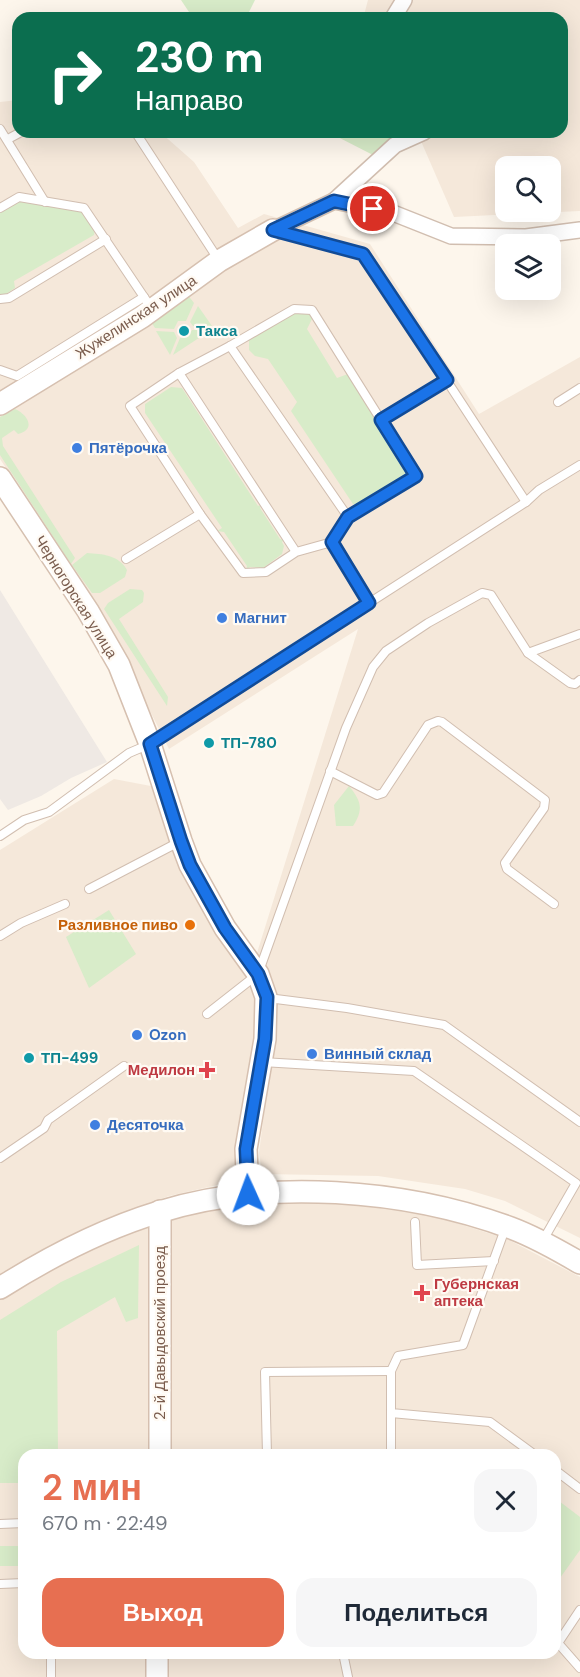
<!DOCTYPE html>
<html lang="ru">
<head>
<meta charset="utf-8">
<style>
  body { margin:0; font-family:"DM Sans",sans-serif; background:#f6f6f7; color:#1f2937; height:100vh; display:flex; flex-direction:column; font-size:22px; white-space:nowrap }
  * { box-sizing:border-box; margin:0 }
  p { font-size:20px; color:#747a83 }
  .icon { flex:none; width:33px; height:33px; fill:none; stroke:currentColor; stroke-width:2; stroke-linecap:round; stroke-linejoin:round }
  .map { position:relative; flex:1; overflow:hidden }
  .drawer { position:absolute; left:18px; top:1449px; width:543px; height:210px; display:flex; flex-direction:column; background:#fff; border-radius:18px; box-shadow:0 6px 24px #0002 }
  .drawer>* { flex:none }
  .top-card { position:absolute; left:12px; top:12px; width:556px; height:126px; border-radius:18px; box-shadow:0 6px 24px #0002; background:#0b6e4f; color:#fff; overflow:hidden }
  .tools { position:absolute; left:495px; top:156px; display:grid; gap:12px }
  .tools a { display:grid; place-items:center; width:66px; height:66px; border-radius:12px; background:#fff; box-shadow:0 6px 24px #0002; font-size:30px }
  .pin { position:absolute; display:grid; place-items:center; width:51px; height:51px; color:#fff; margin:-26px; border:3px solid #fff; border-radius:50%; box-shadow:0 2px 6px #0007 }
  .me { position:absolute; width:66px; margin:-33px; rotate:358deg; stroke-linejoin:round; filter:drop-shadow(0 0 4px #0008) }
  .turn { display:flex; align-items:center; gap:21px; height:126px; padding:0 24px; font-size:27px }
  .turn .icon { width:78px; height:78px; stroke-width:2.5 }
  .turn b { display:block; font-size:42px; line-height:51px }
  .round { display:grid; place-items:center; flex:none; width:63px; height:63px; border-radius:18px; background:#f6f6f7 }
  .summary { display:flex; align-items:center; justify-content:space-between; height:102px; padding:0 24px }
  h1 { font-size:36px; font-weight:600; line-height:45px; color:#e76f51 }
  .button { display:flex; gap:12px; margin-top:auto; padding:12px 24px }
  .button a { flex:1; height:69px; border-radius:18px; background:#e76f51; color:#fff; font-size:24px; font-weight:600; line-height:69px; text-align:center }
  .button a+a { background:#f6f6f7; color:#1f2937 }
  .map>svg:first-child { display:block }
  .residential { fill:#f5e8da; fill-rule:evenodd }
  .industrial { fill:#efe9e4 }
  .green { fill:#d8ecc9 }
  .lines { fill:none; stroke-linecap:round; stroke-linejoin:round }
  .lane-casing { stroke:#d1beb0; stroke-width:10 }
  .street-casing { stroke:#d1beb0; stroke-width:18 }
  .secondary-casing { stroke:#d6c0b0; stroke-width:24 }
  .lane { stroke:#fff; stroke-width:8 }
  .street { stroke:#fff; stroke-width:15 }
  .secondary { stroke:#fff; stroke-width:21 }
  .route-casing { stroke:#114b97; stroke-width:15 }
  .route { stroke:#1a73e8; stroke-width:10 }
  .culture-dot { fill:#0f9aa8; stroke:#fffaf3; stroke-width:2 }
  .shop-dot { fill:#3f7fe0; stroke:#fffaf3; stroke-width:2 }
  .food-dot { fill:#e8710a; stroke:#fffaf3; stroke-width:2 }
  .health-dot { fill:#e0444e; stroke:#fffaf3; stroke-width:2 }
  .labels { text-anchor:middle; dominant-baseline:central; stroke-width:4.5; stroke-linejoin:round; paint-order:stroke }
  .street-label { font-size:15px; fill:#7a5c4d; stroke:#fffaf3 }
  .culture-label { font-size:15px; font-weight:bold; fill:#0d838f; stroke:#fffaf3; text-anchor:start }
  .shop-label { font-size:15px; font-weight:bold; fill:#366cbe; stroke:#fffaf3; text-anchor:start }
  .food-label { font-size:15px; font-weight:bold; fill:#c56008; stroke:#fffaf3; text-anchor:end }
  .health-label { font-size:15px; font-weight:bold; fill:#be3a42; stroke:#fffaf3; text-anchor:end }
</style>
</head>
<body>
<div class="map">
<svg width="580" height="1677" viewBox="0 0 580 1677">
  <rect width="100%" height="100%" fill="#fdf6ec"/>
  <g class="residential">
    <path d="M368 0H580V211L454 217 417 132H562V18H366L364 15ZM506 166H550V212H506Z"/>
    <path d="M18 100V132H160L194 162 238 228 264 214 370 244 479 414 580 357V1238L505 1201 465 1189 378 1176 262 1174 259 1153 276 1021 271 985 257 953 358 629 169 749 96 603 0 459V102Z"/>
    <path d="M114 779 156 787 183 876 245 971 260 1005 239 1180 169 1196 102 1220 29 1258 0 1275V850Z"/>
    <path d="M271 1199 406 1207 507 1239 580 1277V1677H168L169 1653H555V1455H172L171 1217Z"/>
    <path d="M149 1223V1455H24V1653H146L145 1677H0V1296L111 1236Z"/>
  </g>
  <path class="industrial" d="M0 590 107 762 71 778 41 796 8 810 0 799Z"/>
  <g class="green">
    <path d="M181 0H255L246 18H193Z"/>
    <path d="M328 132H395L396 135 373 155Z"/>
    <path d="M18 200 84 211 95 229 94 235 14 281 15 288 6 294H0V211Z"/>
    <path d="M187 294 194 303 186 321H178L174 329 155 328 150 320Z"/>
    <path d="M198 306 212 326H193L190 322Z"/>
    <path d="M296 311 310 312 312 319 307 329 337 378 348 374 406 466V476L362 504H353L291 411 297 402 268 359 255 356 249 350V338Z"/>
    <path d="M192 330H211L173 355 180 338 188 337Z"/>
    <path d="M156 331 174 332 177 338 170 355Z"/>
    <path d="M171 387 182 388 258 506 261 505 260 508 280 539 284 540 282 542 284 546 282 554 263 568 250 567 246 570 247 566 224 532 217 531 222 528 145 413V404Z"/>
    <path d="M15 409C27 414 37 429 18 434L14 430 2 438 3 446 75 558 71 564 0 455V417Z"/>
    <path d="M87 553C102 554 119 555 127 570L125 577 100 593H92L72 565Z"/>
    <path d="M130 589 142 590 144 593 143 602 119 619 168 697 167 706 104 609 108 603Z"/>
    <path d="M349 786C361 801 364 809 353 826H336L334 805Z"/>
    <path d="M109 910 136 954 89 988 66 937Z"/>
    <path d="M139 1245 138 1318 126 1322 115 1297 57 1331 58 1455H24V1483H0V1320L61 1282Z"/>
    <path d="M555 1498 580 1517V1550L555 1585Z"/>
    <rect x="0" y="1546" width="24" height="20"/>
  </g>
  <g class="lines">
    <g class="lane-casing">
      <g id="lane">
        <path d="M0 129 45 202"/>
        <path d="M131 132 136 133 218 259"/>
        <path d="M8 139 21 132"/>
        <path d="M0 208 19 197 84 208 152 309"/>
        <path d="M0 299 9 298 106 239"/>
        <path d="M294 309 312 310 416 476 348 517 230 346Z"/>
        <path d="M0 370 17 376 144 297"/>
        <path d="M179 373 230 346"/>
        <path d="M558 402 580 388"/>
        <path d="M381 420 447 380"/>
        <path d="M526 502 539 490 580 465"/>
        <path d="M332 542 369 603"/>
        <path d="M296 552 179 373 130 406 200 514 243 573 266 572 296 552 332 542 348 517"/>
        <path d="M126 559 200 514"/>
        <path d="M528 653 580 634"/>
        <path d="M330 771 371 792 377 795 383 793 428 725 438 721 442 722 545 800 544 808 505 863 507 869 554 904"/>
        <path d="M0 836 24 820 49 812 129 753 150 744 526 502 364 254 275 231"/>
        <path d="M89 889 179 842"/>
        <path d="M0 936 21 923 65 904"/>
        <path d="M268 998 347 1008 444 1025 580 1122"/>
        <path d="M207 1014 258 974 346 728 373 667 386 651 428 623 482 593 491 595 528 653 570 683 575 684 580 680"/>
        <path d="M262 1062 414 1071 576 1183 542 1242"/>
        <path d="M0 1158 44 1128 48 1120 124 1066"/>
        <path d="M415 1222 417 1265 494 1261"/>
        <path d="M505 1229 463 1345 398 1356 391 1371V1413L490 1422 535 1455"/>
        <path d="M391 1413V1455"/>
        <path d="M267 1455 265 1372 391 1371"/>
        <path d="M555 1470 580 1489"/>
        <path d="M0 1524 24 1523"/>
        <path d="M0 1584 24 1583"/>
        <path d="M580 1610 558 1643 580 1668"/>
        <path d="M51 1653V1677"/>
        <path d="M343 1653 348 1677"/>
      </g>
    </g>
    <g class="street-casing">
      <g id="street">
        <path d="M393 18 404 0"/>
        <path d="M334 201 395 145 424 132"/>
        <path d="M273 230 334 201 393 213 451 236 526 237 580 230"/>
      </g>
    </g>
    <g class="secondary-casing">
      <g id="secondary">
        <path d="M0 404 142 317 219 261 273 230"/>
        <path d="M0 478 88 611 119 665 150 744 181 841 190 865 225 928 258 974 266 997 265 1039 246 1149 248 1194"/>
        <path d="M160 1211V1455"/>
        <path d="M0 1288C49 1257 103 1229 159 1212 267 1178 406 1189 511 1228 535 1237 558 1250 580 1263"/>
        <path d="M157 1677V1653"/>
      </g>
    </g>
    <use href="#lane" class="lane"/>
    <use href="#street" class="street"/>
    <use href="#secondary" class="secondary"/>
  </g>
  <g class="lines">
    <g class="route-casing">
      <path id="route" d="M248 1194 246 1149 265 1039 267 997 258 974 225 928 190 865 181 841 150 744 369 603 332 542 348 517 416 476 381 420 447 380 363 254 273 230 334 201 373 209"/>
    </g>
    <use href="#route" class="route"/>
  </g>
  <g class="culture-dot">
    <circle cx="184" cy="331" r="6"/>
    <circle cx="209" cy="743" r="6"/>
    <circle cx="29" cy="1058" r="6"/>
  </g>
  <g class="shop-dot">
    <circle cx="77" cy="448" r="6"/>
    <circle cx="222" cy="618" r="6"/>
    <circle cx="137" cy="1035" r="6"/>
    <circle cx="312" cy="1054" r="6"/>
    <circle cx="95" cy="1125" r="6"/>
  </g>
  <circle class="food-dot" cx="190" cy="925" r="6"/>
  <g class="health-dot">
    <path d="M204 1061h6v6h6v6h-6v6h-6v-6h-6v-6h6z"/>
    <path d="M419 1284h6v6h6v6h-6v6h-6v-6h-6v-6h6z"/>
  </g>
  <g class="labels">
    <g class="street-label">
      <text transform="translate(136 317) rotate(-33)">Жужелинская улица</text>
      <text transform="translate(76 597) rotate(58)">Черногорская улица</text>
      <text transform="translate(160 1333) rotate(-90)">2-й Давыдовский проезд</text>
    </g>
    <g class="culture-label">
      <text x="196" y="331">Такса</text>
      <text x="221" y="743">ТП-780</text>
      <text x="41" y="1058">ТП-499</text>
    </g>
    <g class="shop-label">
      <text x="89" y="448">Пятёрочка</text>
      <text x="234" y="618">Магнит</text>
      <text x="149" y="1035">Ozon</text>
      <text x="324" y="1054">Винный склад</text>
      <text x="107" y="1125">Десяточка</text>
    </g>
    <g class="food-label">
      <text x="178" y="925">Разливное пиво</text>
    </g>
    <g class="health-label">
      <text x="195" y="1070">Медилон</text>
      <text x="434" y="1284" text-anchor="start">Губернская<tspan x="434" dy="17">аптека</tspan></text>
    </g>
  </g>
</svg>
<div class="tools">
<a><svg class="icon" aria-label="search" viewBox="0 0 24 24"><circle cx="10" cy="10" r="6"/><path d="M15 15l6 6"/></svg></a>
<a><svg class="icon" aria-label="layers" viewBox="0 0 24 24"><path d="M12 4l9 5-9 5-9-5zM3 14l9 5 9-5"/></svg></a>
</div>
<div class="pin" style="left:373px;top:209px;background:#d93025"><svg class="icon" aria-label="arrive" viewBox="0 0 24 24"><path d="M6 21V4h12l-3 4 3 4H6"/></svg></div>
<svg class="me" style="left:248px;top:1194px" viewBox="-20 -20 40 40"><circle r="19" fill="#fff"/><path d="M0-13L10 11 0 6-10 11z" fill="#1a73e8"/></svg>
<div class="top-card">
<div class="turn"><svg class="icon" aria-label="right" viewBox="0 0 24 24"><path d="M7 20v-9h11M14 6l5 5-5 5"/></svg><div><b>230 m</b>Направо</div></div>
</div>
<section class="drawer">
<div class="summary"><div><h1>2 мин</h1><p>670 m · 22:49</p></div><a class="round"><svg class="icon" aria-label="close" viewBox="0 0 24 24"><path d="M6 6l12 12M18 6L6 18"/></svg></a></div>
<div class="button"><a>Выход</a><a>Поделиться</a></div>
</section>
</div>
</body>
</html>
